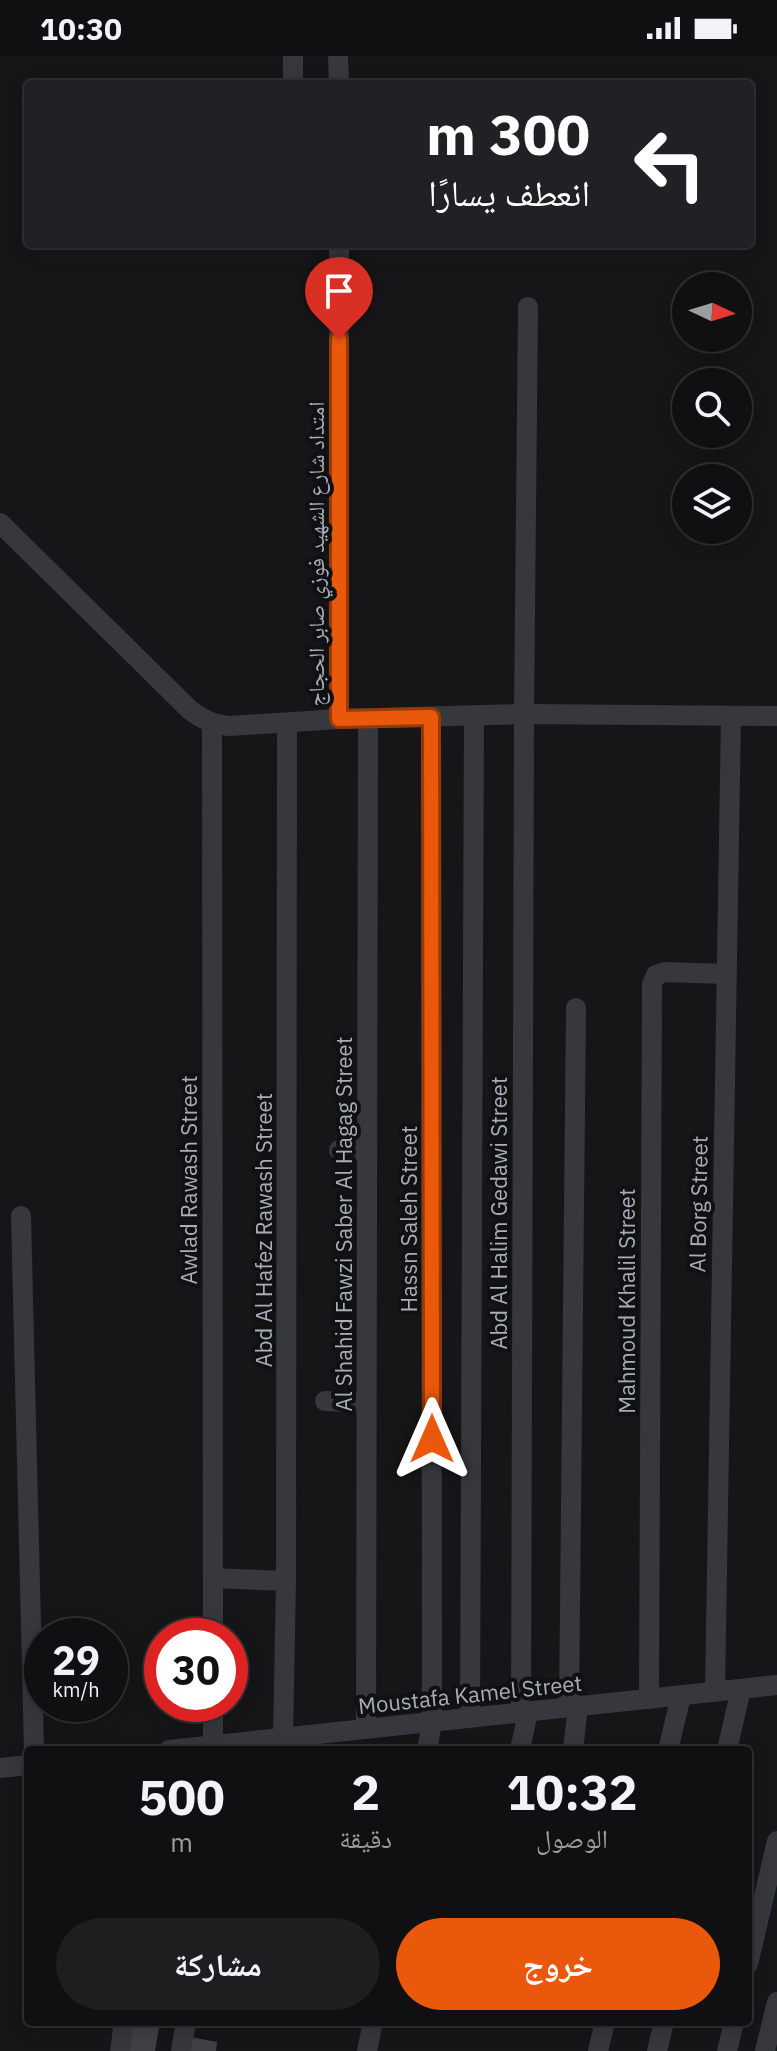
<!DOCTYPE html>
<html lang="ar">
<head>
<meta charset="utf-8">
<style>
  body { margin:0; font-family:"IBM Plex Sans","Noto Naskh Arabic",sans-serif; background:#1e1e20; color:#f1f3f6; direction:rtl; height:100vh; display:flex; flex-direction:column; font-size:30px; white-space:nowrap }
  * { box-sizing:border-box; margin:0 }
  p { font-size:26px; color:#9c9d9f }
  .icon { flex:none; width:44px; height:44px; fill:none; stroke:currentColor; stroke-width:2; stroke-linecap:round; stroke-linejoin:round }
  .map { position:relative; flex:1; overflow:hidden; direction:ltr }
  .details { position:absolute; left:24px; top:1690px; width:728px; height:280px; display:flex; flex-direction:column; background:#101012; border-radius:8px; box-shadow:0 4px 20px #0003,0 0 0 2px #303032; direction:rtl }
  .details>* { flex:none }
  .top-card { position:absolute; left:24px; top:24px; width:730px; height:168px; border-radius:8px; box-shadow:0 4px 20px #0003,0 0 0 2px #303032; direction:rtl; background:#202124; color:#fff; overflow:hidden }
  .needle { width:52px; rotate:94deg }
  .fabs { position:absolute; left:672px; top:216px; display:grid; gap:16px }
  .fabs a { display:grid; place-items:center; width:80px; height:80px; border-radius:50%; background:#101012; box-shadow:0 4px 20px #0003,0 0 0 2px #303032; font-size:40px }
  .speed { position:absolute; left:24px; top:1562px; display:flex; gap:16px; font-size:40px; font-weight:700; text-align:center }
  .speed>* { display:grid; place-content:center; width:104px; height:104px; border-radius:50%; background:#101012; box-shadow:0 4px 20px #0003,0 0 0 2px #303032; line-height:1 }
  .speed small { font-size:20px; font-weight:400 }
  .speed .limit { border:12px solid #d22; background:#fff; color:#111 }
  .pin { position:absolute; display:grid; place-items:center; width:68px; height:68px; color:#fff; margin:-82px -34px; border-radius:50% 50% 50% 0; rotate:-45deg; box-shadow:0 0 8px #0007 }
  .pin .icon { rotate:45deg }
  .me { position:absolute; width:88px; margin:-44px; rotate:0deg; stroke-linejoin:round; filter:drop-shadow(0 0 6px #0008) }
  .turn { display:flex; align-items:center; gap:28px; height:168px; padding:0 32px; font-size:36px }
  .turn .icon { width:104px; height:104px; stroke-width:2.5 }
  .turn b { display:block; font-size:56px; line-height:68px }
  .eta { display:flex; justify-content:space-evenly; align-items:center; height:136px; text-align:center }
  .eta b { font-size:48px; font-weight:700; line-height:56px }
  .cta { display:flex; gap:16px; margin-top:auto; padding:16px 32px }
  .cta a { flex:1; height:92px; border-radius:48px; background:#ea580c; color:#fff; font-size:32px; font-weight:700; line-height:92px; text-align:center }
  .cta a+a { background:#1e1e20; color:#f1f3f6 }
  .status { display:flex; justify-content:space-between; align-items:center; height:56px; padding:0 40px; background:#101012; direction:ltr }
  .status svg { height:22px; fill:currentColor }
  .map>svg:first-child { display:block }
  .building { fill:#404145 }
  .lines { fill:none; stroke-linecap:round; stroke-linejoin:round }
  .minor { stroke:#37383d; stroke-width:20 }
  .route-casing { stroke:#983908; stroke-width:20 }
  .route { stroke:#ea580c; stroke-width:14 }
  .labels { text-anchor:middle; dominant-baseline:central; stroke-width:8; stroke-linejoin:round; paint-order:stroke }
  .street-label { font-size:22px; fill:#a8adb8; stroke:#111113 }
</style>
</head>
<body>
<div class="status"><b>10:30</b><svg viewBox="0 0 49 12"><path d="M0 12V9h3v3zM5 12V6h3v6zM10 12V3h3v9zM15 12V0h3v12zM26 1h20v11H26zM47 4h2v5h-2z"/></svg></div>
<div class="map">
<svg width="777" height="1995" viewBox="0 0 777 1995">
  <rect width="100%" height="100%" fill="#161618"/>
  <g class="building">
    <path d="M130 1966H160L155 1995H126Z"/>
    <path d="M191 1981 217 1986 216 1995H188Z"/>
  </g>
  <g class="lines">
    <g class="minor">
      <path d="M293 0V28"/>
      <path d="M338 0 339 28"/>
      <path d="M339 188V663"/>
      <path d="M0 467 190 654C203 664 213 668 229 670L339 663 524 658 777 660"/>
      <path d="M212 667 213 1580"/>
      <path d="M339 1094H367"/>
      <path d="M21 1160 34 1694"/>
      <path d="M325 1345 366 1347"/>
      <path d="M213 1522 286 1525"/>
      <path d="M715 1636 731 660"/>
      <path d="M649 1643 652 928 656 919 665 916 726 918"/>
      <path d="M569 1651 576 952"/>
      <path d="M521 1656 524 658 528 251"/>
      <path d="M470 1662 474 660"/>
      <path d="M366 1673 368 663"/>
      <path d="M283 1682 286 1525 287 667"/>
      <path d="M213 1689V1648"/>
      <path d="M169 1694 777 1629"/>
      <path d="M427 1694 432 1666 431 661"/>
      <path d="M520 1694 528 1656"/>
      <path d="M573 1694 578 1650"/>
      <path d="M668 1694 681 1640"/>
      <path d="M727 1694 741 1633"/>
      <path d="M0 1712 28 1709"/>
      <path d="M748 1908 777 1785"/>
      <path d="M120 1995 124 1966"/>
      <path d="M181 1995 186 1966"/>
      <path d="M367 1995 373 1966"/>
      <path d="M598 1995 605 1966"/>
      <path d="M657 1995 664 1966"/>
      <path d="M727 1995 734 1966"/>
      <path d="M765 1995 777 1946"/>
    </g>
  </g>
  <g class="lines">
    <g class="route-casing">
      <path id="route" d="M339 283V663L431 661 432 1383"/>
    </g>
    <use href="#route" class="route"/>
  </g>
  <g class="labels">
    <g class="street-label">
      <text transform="translate(315 498) rotate(-90)">امتداد شارع الشهيد فوزي صابر الحجاج</text>
      <text transform="translate(188 1124) rotate(-90)">Awlad Rawash Street</text>
      <text transform="translate(698 1148) rotate(-89)">Al Borg Street</text>
      <text transform="translate(498 1157) rotate(-90)">Abd Al Halim Gedawi Street</text>
      <text transform="translate(408 1163) rotate(-90)">Hassn Saleh Street</text>
      <text transform="translate(343 1168) rotate(-90)">Al Shahid Fawzi Saber Al Hagag Street</text>
      <text transform="translate(263 1174) rotate(-90)">Abd Al Hafez Rawash Street</text>
      <text transform="translate(626 1245) rotate(-90)">Mahmoud Khalil Street</text>
      <text transform="translate(470 1638) rotate(-6)">Moustafa Kamel Street</text>
    </g>
  </g>
</svg>
<div class="fabs">
<a><svg class="needle" viewBox="-14 -14 28 28"><path d="M0-13l5 13h-10z" fill="#e53935"/><path d="M0 13l5-13h-10z" fill="#9c9d9f"/></svg></a>
<a><svg class="icon" aria-label="search" viewBox="0 0 24 24"><circle cx="10" cy="10" r="6"/><path d="M15 15l6 6"/></svg></a>
<a><svg class="icon" aria-label="layers" viewBox="0 0 24 24"><path d="M12 4l9 5-9 5-9-5zM3 14l9 5 9-5"/></svg></a>
</div>
<div class="speed"><div>29<small>km/h</small></div><div class="limit">30</div></div>
<div class="pin" style="left:339px;top:283px;background:#d93025"><svg class="icon" aria-label="arrive" viewBox="0 0 24 24"><path d="M6 21V4h12l-3 4 3 4H6"/></svg></div>
<svg class="me" style="left:432px;top:1383px" viewBox="-20 -20 40 40"><path d="M0-17L14 15 0 8-14 15z" fill="#ea580c" stroke="#fff" stroke-width="4"/></svg>
<div class="top-card">
<div class="turn"><svg class="icon" aria-label="left" viewBox="0 0 24 24"><path d="M17 20v-9H6M10 6l-5 5 5 5"/></svg><div><b>300 m</b>انعطف يسارًا</div></div>
</div>
<section class="details">
<div class="eta">
<div><b>10:32</b><p>الوصول</p></div>
<div><b>2</b><p>دقيقة</p></div>
<div><b>500</b><p>m</p></div>
</div>
<div class="cta"><a>خروج</a><a>مشاركة</a></div>
</section>
</div>
</body>
</html>
